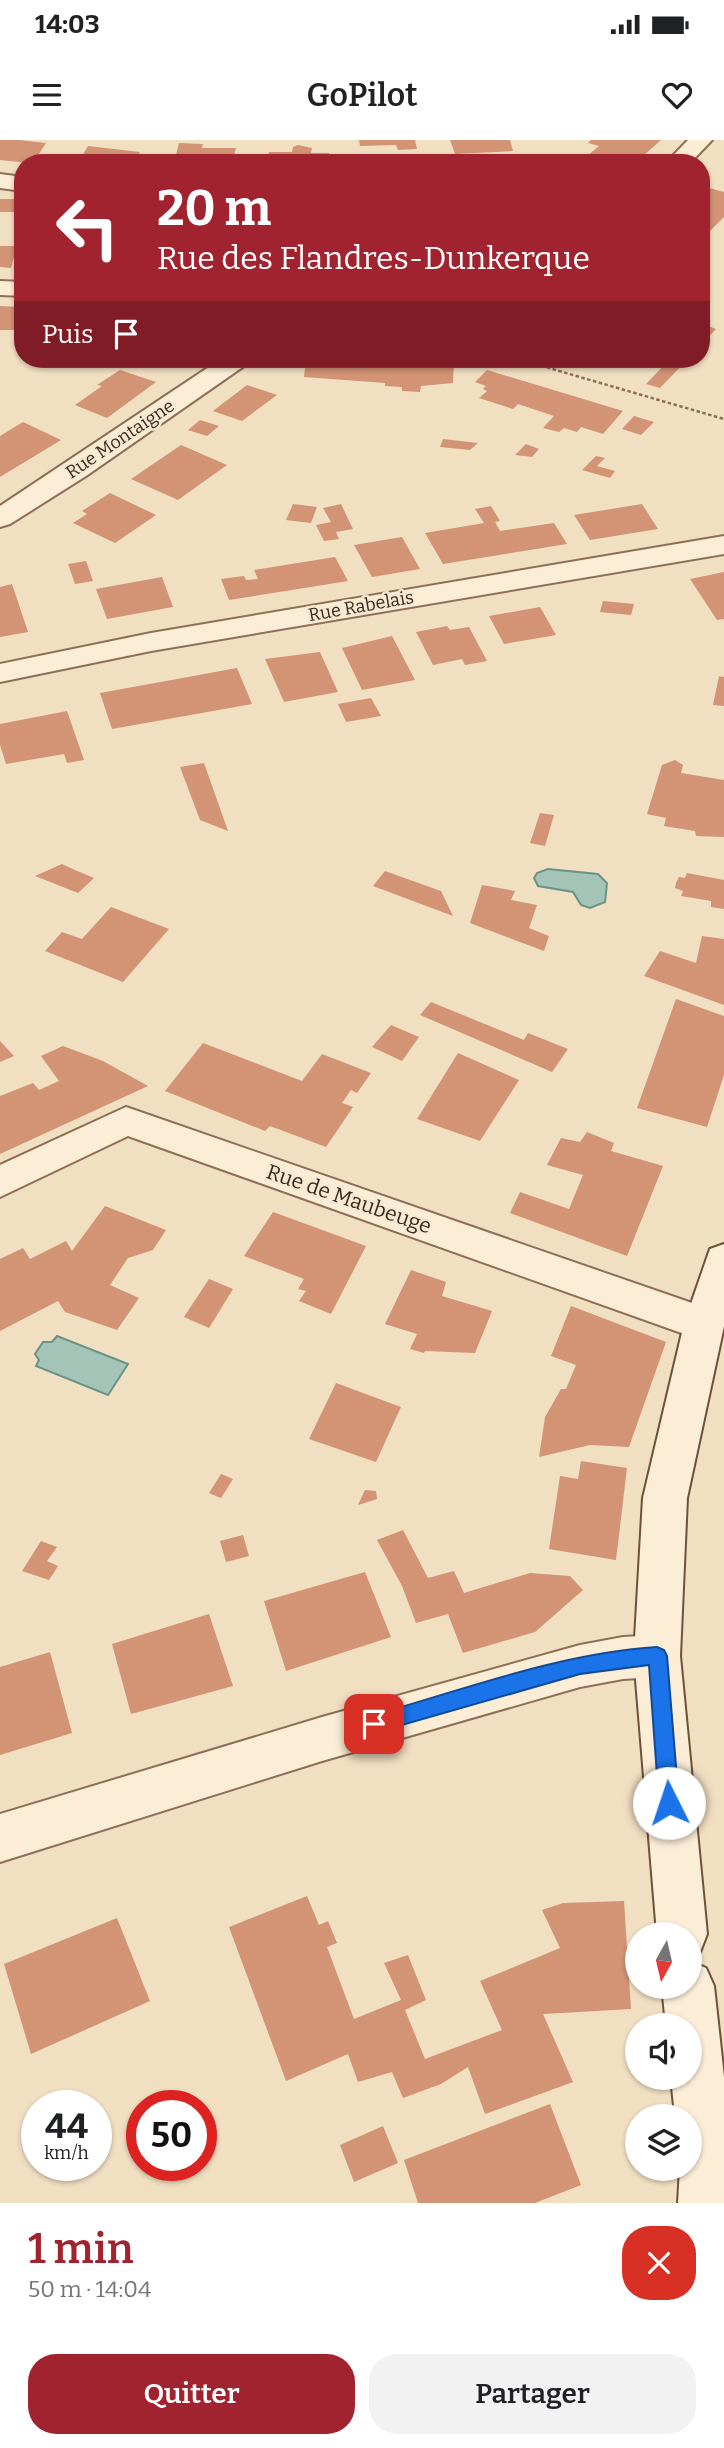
<!DOCTYPE html>
<html lang="fr">
<head>
<meta charset="utf-8">
<style>
  body { margin:0; font-family:Bitter,serif; background:#f2f2f2; color:#202124; height:100vh; display:flex; flex-direction:column; font-size:26px; white-space:nowrap }
  * { box-sizing:border-box; margin:0 }
  p { font-size:23px; color:#757577 }
  .icon { flex:none; width:38px; height:38px; fill:none; stroke:currentColor; stroke-width:2; stroke-linecap:round; stroke-linejoin:round }
  .map { position:relative; height:2063px; overflow:hidden }
  .panel { display:flex; flex-direction:column; background:#fff; flex:1 }
  .panel>* { flex:none }
  .top-card { position:absolute; left:14px; top:14px; width:696px; height:214px; border-radius:28px; box-shadow:0 2px 5px #0004; background:#a1232f; color:#fff; overflow:hidden }
  .needle { width:46px; rotate:188deg }
  .buttons { position:absolute; left:625px; top:1782px; display:grid; gap:14px }
  .buttons a { display:grid; place-items:center; width:77px; height:77px; border-radius:50%; background:#fff; box-shadow:0 2px 5px #0004; font-size:35px }
  .speed { position:absolute; left:21px; top:1950px; display:flex; gap:14px; font-size:35px; font-weight:700; text-align:center }
  .speed>* { display:grid; place-content:center; width:91px; height:91px; border-radius:50%; background:#fff; box-shadow:0 2px 5px #0004; line-height:1 }
  .speed small { font-size:18px; font-weight:400 }
  .speed .limit { border:10px solid #d22; background:#fff; color:#111 }
  .pin { position:absolute; display:grid; place-items:center; width:60px; height:60px; color:#fff; margin:-30px; border-radius:14px; box-shadow:0 4px 10px #0006 }
  .me { position:absolute; width:77px; margin:-38px; rotate:356deg; stroke-linejoin:round; filter:drop-shadow(0 0 5px #0008) }
  .turn { display:flex; align-items:center; gap:24px; height:147px; padding:0 28px; font-size:32px }
  .turn .icon { width:91px; height:91px; stroke-width:2.5 }
  .turn b { display:block; font-size:49px; line-height:60px }
  .then { display:flex; align-items:center; height:66px; padding:0 28px; background:#0003; gap:14px; font-size:26px }
  .round { display:grid; place-items:center; flex:none; width:74px; height:74px; border-radius:28px; background:#f2f2f2 }
  .head { display:flex; align-items:center; justify-content:space-between; height:119px; padding:0 28px }
  h1 { font-size:42px; font-weight:600; line-height:52px; color:#a1232f }
  .primary-button { display:flex; gap:14px; margin-top:auto; padding:14px 28px }
  .primary-button a { flex:1; height:80px; border-radius:28px; background:#a1232f; color:#fff; font-size:28px; font-weight:600; line-height:80px; text-align:center }
  .primary-button a+a { background:#f2f2f2; color:#202124 }
  .status { display:flex; justify-content:space-between; align-items:center; height:49px; padding:0 35px; background:#fff; direction:ltr }
  .status svg { height:19px; fill:currentColor }
  header { display:flex; justify-content:space-between; align-items:center; height:91px; padding:0 28px; background:#fff; font-size:32px; font-weight:600 }
  .map>svg:first-child { display:block }
  .water { fill:#a5c4b8; stroke:#6a9385; stroke-width:2 }
  .building { fill:#d39375 }
  .lines { fill:none; stroke-linecap:round; stroke-linejoin:round }
  .minor-casing { stroke:#8d6f57; stroke-width:4 }
  .secondary-casing { stroke:#6f503b; stroke-width:4 }
  .path { stroke:#8d6f57; stroke-width:2.5; stroke-dasharray:3.5 2.5; stroke-linecap:butt }
  .minor { fill:#fbedd6; fill-rule:evenodd }
  .secondary { fill:#fbedd6; fill-rule:evenodd }
  .route { fill:#1a73e8; stroke:#114b97; stroke-width:2 }
  .labels { text-anchor:middle; dominant-baseline:central; stroke-width:5; stroke-linejoin:round; paint-order:stroke }
  .far-street-label { font-size:18px; fill:#3c291d; stroke:#f8ead2 }
  .street-label { font-size:21px; fill:#3c291d; stroke:#f8ead2 }
</style>
</head>
<body>
<div class="status"><b>14:03</b><svg viewBox="0 0 49 12"><path d="M0 12V9h3v3zM5 12V6h3v6zM10 12V3h3v9zM15 12V0h3v12zM26 1h20v11H26zM47 4h2v5h-2z"/></svg></div>
<header><svg class="icon" aria-label="menu" viewBox="0 0 24 24"><path d="M4 6h16M4 12h16M4 18h16"/></svg>GoPilot<svg class="icon" aria-label="heart" viewBox="0 0 24 24"><path d="M12 20l-8-8c-3-5 5-10 8-4 3-6 11-1 8 4z"/></svg></header>
<div class="map">
<svg width="724" height="2063" viewBox="0 0 724 2063">
  <rect width="100%" height="100%" fill="#f1dfc2"/>
  <g class="water">
    <path d="M548 729 598 734 607 743 605 762 590 768 581 765 573 752 538 746 534 738 537 733Z"/>
    <path d="M57 1196 128 1224 108 1255 36 1226 39 1220 35 1214 43 1202H52Z"/>
  </g>
  <g class="building">
    <path d="M0 0H19L46 3 33 23H28L0 20Z"/>
    <path d="M359 0H415L417 9 398 10 396 5 360 6Z"/>
    <path d="M450 0H510L513 11 455 14Z"/>
    <path d="M591 0H661L635 23H610L586 17 599 6 588 3Z"/>
    <path d="M179 3 203 4 202 8H236L232 23H174Z"/>
    <path d="M298 5 312 8 311 13H329L328 23H267L269 12H292L293 7Z"/>
    <path d="M88 6 140 12 134 23H78Z"/>
    <path d="M702 46 724 52V77L702 99Z"/>
    <rect x="0" y="59" width="23" height="13"/>
    <path d="M0 106H17L11 128 0 127Z"/>
    <path d="M0 166 23 167V190H0Z"/>
    <path d="M705 185 716 189 702 204V188Z"/>
    <path d="M306 219H426V221L454 222 453 243 421 246 420 252 402 251V247L385 246V243L304 237Z"/>
    <path d="M670 219H688L660 248 646 244Z"/>
    <path d="M120 230 156 242 107 278 75 265 102 246 97 245Z"/>
    <path d="M487 230 537 245 623 271 603 294 581 287 577 292 564 288 559 292 543 288 554 276 518 264 513 269 479 258 487 251 483 249 486 246 475 242Z"/>
    <path d="M247 245 277 255 242 281 213 271Z"/>
    <path d="M634 276 654 282 641 295 622 289Z"/>
    <path d="M200 280 219 286 207 296 188 290Z"/>
    <path d="M23 282 61 300 0 337V296Z"/>
    <path d="M443 299 478 303 470 310 440 307Z"/>
    <path d="M526 304 539 309 532 317 515 315Z"/>
    <path d="M181 305 227 325 178 360 131 339Z"/>
    <path d="M596 316 605 318 597 326 615 331 610 338 582 330Z"/>
    <path d="M110 353 156 375 115 403 73 383 87 374 82 371Z"/>
    <path d="M293 364 317 367 311 383 286 380Z"/>
    <path d="M341 364 353 389 336 392 339 399 324 401 316 385 331 382 323 368Z"/>
    <path d="M642 364 658 389 590 400 574 375Z"/>
    <path d="M491 366 500 381 495 382 500 391 554 383 567 404 443 424 425 393 484 383 475 369Z"/>
    <path d="M402 397 420 429 372 437 354 405Z"/>
    <path d="M335 417 348 441 229 460 221 439 244 436 246 440 258 439 254 430Z"/>
    <path d="M86 421 93 441 75 444 68 424Z"/>
    <path d="M724 432V479L717 480 690 439Z"/>
    <path d="M162 437 173 467 107 479 96 449Z"/>
    <path d="M12 444 28 492 0 497V447Z"/>
    <path d="M603 461 634 464 631 475 600 472Z"/>
    <path d="M540 467 556 495 504 504 489 476Z"/>
    <path d="M447 486 450 490 469 487 487 521 465 525 462 519 433 525 416 492Z"/>
    <path d="M392 496 415 540 362 550 342 508Z"/>
    <path d="M320 512 338 552 284 562 265 519Z"/>
    <path d="M237 528 252 564 112 589 100 553Z"/>
    <path d="M719 536 724 537V566L713 565Z"/>
    <path d="M371 558 381 576 346 582 338 564Z"/>
    <path d="M67 571 84 620 67 623 64 614 6 624 0 605V584Z"/>
    <path d="M675 620 683 625 681 633 724 640V697L696 696 695 691 664 686 666 678 647 674 662 625Z"/>
    <path d="M204 623 228 691 200 680 180 627Z"/>
    <path d="M540 673 554 675 545 706 530 703Z"/>
    <path d="M62 724 75 730 94 738 78 753 35 736Z"/>
    <path d="M385 731 441 751 453 776 373 746Z"/>
    <path d="M687 733 724 740V769L711 767V761L681 756 683 751 675 748 676 743 679 737 685 738Z"/>
    <path d="M482 745 515 751 511 760 537 765 529 788 549 796 544 811 470 783Z"/>
    <path d="M111 767 169 789 123 842 45 811 62 792 82 799Z"/>
    <path d="M702 796 724 799V865L644 836 660 811 696 823Z"/>
    <path d="M676 859 724 876V935L707 987 637 968Z"/>
    <path d="M431 862 524 900 528 893 568 909 552 932 420 875Z"/>
    <path d="M391 885 419 897 402 921 372 907Z"/>
    <path d="M0 901 14 916 0 922Z"/>
    <path d="M203 903 302 941 322 914 371 933 357 953 351 950 342 963 353 967 326 1007 270 986 265 991 165 951Z"/>
    <path d="M63 906 103 921 148 946 0 1014V956L33 943 39 950 59 941 41 916Z"/>
    <path d="M458 913 519 940 480 1001 417 979Z"/>
    <path d="M587 992 614 1003 611 1011 663 1026 627 1116 510 1073 520 1052 569 1069 583 1035 547 1025 561 998 580 1002Z"/>
    <path d="M105 1066 166 1090 153 1110 128 1118 110 1145 139 1158 117 1190 65 1172 58 1161 0 1191V1119L23 1108 30 1119 66 1101 72 1111Z"/>
    <path d="M273 1072 366 1106 331 1174 299 1161 306 1151 298 1149 304 1139 244 1116Z"/>
    <path d="M411 1130 446 1142 442 1156 492 1171 475 1213 425 1211 424 1213 410 1209 417 1194 385 1184Z"/>
    <path d="M209 1139 233 1149 209 1188 184 1177Z"/>
    <path d="M571 1166 666 1202 629 1307 590 1305 539 1317 545 1277 561 1249H566L576 1225 551 1216Z"/>
    <path d="M336 1243 401 1267 376 1322 309 1299Z"/>
    <path d="M581 1321 627 1328 616 1420 549 1409 560 1336 578 1339Z"/>
    <path d="M221 1334 233 1339 221 1358 209 1353Z"/>
    <path d="M365 1350 376 1351 377 1359 358 1365Z"/>
    <path d="M403 1390 428 1438 454 1431 464 1453 530 1433 570 1436 583 1450 535 1492 463 1513 448 1474 416 1483 402 1446 377 1400Z"/>
    <path d="M243 1395 249 1416 226 1422 220 1401Z"/>
    <path d="M41 1401 57 1407 47 1421 58 1426 49 1440 22 1431Z"/>
    <path d="M365 1432 391 1497 286 1531 264 1461Z"/>
    <path d="M209 1474 233 1546 131 1574 112 1504Z"/>
    <path d="M50 1512 72 1593 0 1615V1527Z"/>
    <path d="M307 1756 319 1785 328 1781 337 1803 327 1807 354 1879 401 1860 384 1823 408 1815 426 1860 405 1870 425 1919 502 1890 480 1841 560 1808 542 1770 563 1763 624 1761 631 1869 543 1874 573 1942 485 1974 468 1927 441 1944 403 1958 392 1932 358 1942 348 1914 286 1941 229 1787Z"/>
    <path d="M117 1778 150 1861 31 1914 4 1824Z"/>
    <path d="M550 1964 581 2045 535 2063H418L404 2020Z"/>
    <path d="M383 1986 398 2023 354 2042 340 2005Z"/>
  </g>
  <g class="lines">
    <g class="minor-casing">
      <g id="minor">
        <path d="M688 0H712L690 23H666Z"/>
        <path d="M0 34 23 37V51L0 48Z"/>
        <path d="M0 141 23 142V156L0 155Z"/>
        <path d="M221 219H251L247 224 86 336 10 384 0 387V366Z"/>
        <path d="M724 396V414L151 511 0 542V524L151 493Z"/>
        <path d="M126 967 718 1172 724 1185 718 1196 704 1201 128 996 0 1057V1025Z"/>
        <path d="M657 1495 673 1501 680 1516 673 1531 657 1537 623 1539 580 1547 322 1621 0 1722V1674L322 1577 580 1505 623 1497Z"/>
      </g>
    </g>
    <g class="secondary-casing">
      <g id="secondary">
        <path d="M724 1104V1186L687 1358 680 1516 707 1794 700 1812 690 1816V1794H657L634 1516 643 1358 684 1184 710 1109Z"/>
        <path d="M690 1821 706 1828 714 1846 724 1937V2063H678L680 2028H690V1976H675L671 1937H690V1885H666L662 1846H690Z"/>
      </g>
    </g>
    <path class="path" d="M518 219 724 279"/>
    <use href="#minor" class="minor"/>
    <use href="#secondary" class="secondary"/>
  </g>
  <path class="route" d="M657 1507 664 1510 667 1516 679 1663 676 1670 669 1672 662 1670 659 1663 649 1525 580 1534 374 1593 367 1591 364 1584 367 1578 374 1575C466 1549 561 1513 657 1507Z"/>
  <g class="labels">
    <g class="far-street-label">
      <text transform="translate(120 299) rotate(-34)">Rue Montaigne</text>
      <text transform="translate(361 466) rotate(-10)">Rue Rabelais</text>
    </g>
    <g class="street-label">
      <text transform="translate(349 1059) rotate(19)">Rue de Maubeuge</text>
    </g>
  </g>
</svg>
<div class="buttons">
<a><svg class="needle" viewBox="-14 -14 28 28"><path d="M0-13l5 13h-10z" fill="#e53935"/><path d="M0 13l5-13h-10z" fill="#757577"/></svg></a>
<a><svg class="icon" aria-label="sound" viewBox="0 0 24 24"><path d="M4 9h4l5-4v14l-5-4H4zM17 9q2 3 0 6"/></svg></a>
<a><svg class="icon" aria-label="layers" viewBox="0 0 24 24"><path d="M12 4l9 5-9 5-9-5zM3 14l9 5 9-5"/></svg></a>
</div>
<div class="speed"><div>44<small>km/h</small></div><div class="limit">50</div></div>
<div class="pin" style="left:374px;top:1584px;background:#d93025"><svg class="icon" aria-label="arrive" viewBox="0 0 24 24"><path d="M6 21V4h12l-3 4 3 4H6"/></svg></div>
<svg class="me" style="left:669px;top:1663px" viewBox="-20 -20 40 40"><circle r="19" fill="#fff"/><path d="M0-13L10 11 0 6-10 11z" fill="#1a73e8"/></svg>
<div class="top-card">
<div class="turn"><svg class="icon" aria-label="left" viewBox="0 0 24 24"><path d="M17 20v-9H6M10 6l-5 5 5 5"/></svg><div><b>20 m</b>Rue des Flandres-Dunkerque</div></div>
<div class="then">Puis<svg class="icon" aria-label="arrive" viewBox="0 0 24 24"><path d="M6 21V4h12l-3 4 3 4H6"/></svg></div>
</div>
</div>
<section class="panel">
<div class="head"><div><h1>1 min</h1><p>50 m · 14:04</p></div><a class="round" style="background:#d93025;color:#fff"><svg class="icon" aria-label="close" viewBox="0 0 24 24"><path d="M6 6l12 12M18 6L6 18"/></svg></a></div>
<div class="primary-button"><a>Quitter</a><a>Partager</a></div>
</section>
</body>
</html>
